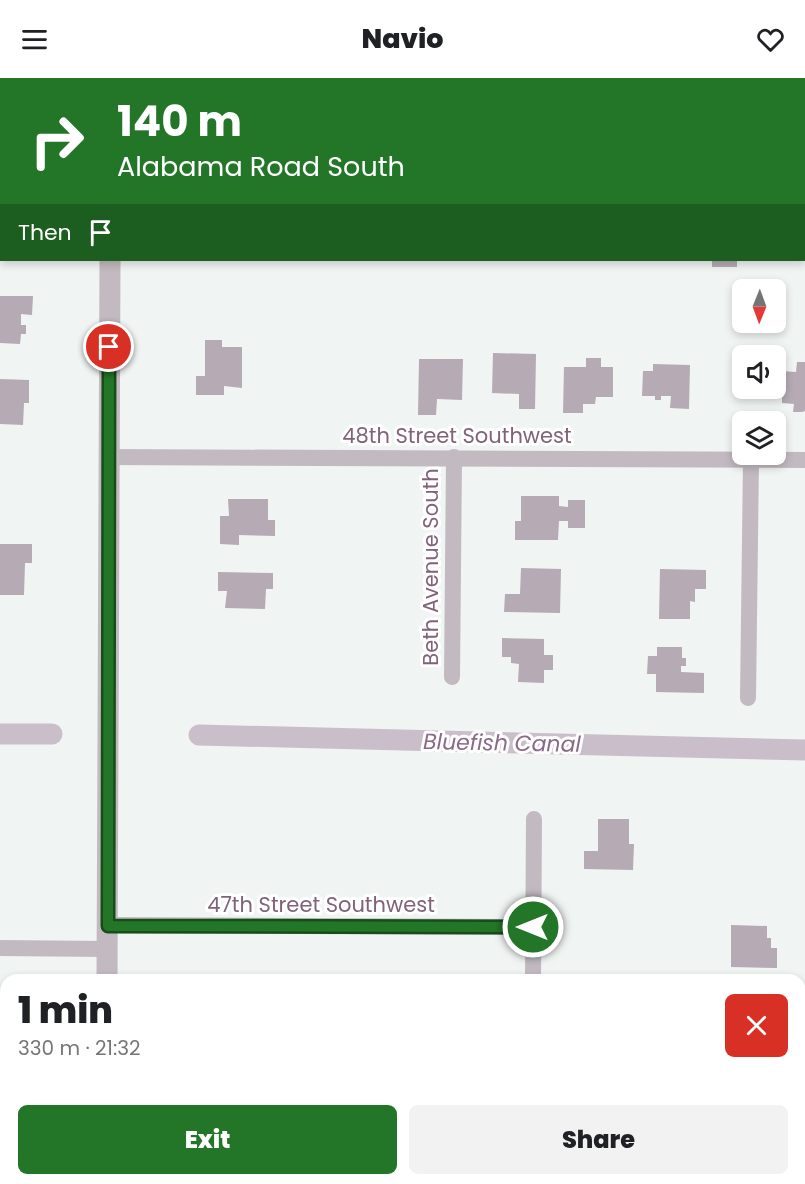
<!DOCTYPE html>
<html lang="en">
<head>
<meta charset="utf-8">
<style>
  body { margin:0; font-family:Poppins,sans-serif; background:#f2f2f2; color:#202124; height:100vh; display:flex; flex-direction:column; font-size:22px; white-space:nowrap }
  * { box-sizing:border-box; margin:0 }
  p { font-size:20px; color:#757577 }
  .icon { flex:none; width:33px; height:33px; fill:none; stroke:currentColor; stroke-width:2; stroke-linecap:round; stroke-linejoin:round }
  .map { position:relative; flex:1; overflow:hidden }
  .panel { position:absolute; left:0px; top:896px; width:806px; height:212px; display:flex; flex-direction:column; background:#fff; border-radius:18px 18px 0 0; box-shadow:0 3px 9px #0003 }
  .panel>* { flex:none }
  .hud { position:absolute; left:0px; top:0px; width:806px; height:183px; box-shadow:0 3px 9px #0003; background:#237627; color:#fff; overflow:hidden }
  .needle { width:39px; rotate:181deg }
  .buttons { position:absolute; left:732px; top:201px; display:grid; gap:12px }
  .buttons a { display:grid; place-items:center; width:54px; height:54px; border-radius:9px; background:#fff; box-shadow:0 3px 9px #0003; font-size:30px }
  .pin { position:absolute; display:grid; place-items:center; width:51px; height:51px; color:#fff; margin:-26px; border:3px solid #fff; border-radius:50%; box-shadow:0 2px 6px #0007 }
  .me { position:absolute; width:66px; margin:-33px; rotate:270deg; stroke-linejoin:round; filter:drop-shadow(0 0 4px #0008) }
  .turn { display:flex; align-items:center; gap:21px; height:126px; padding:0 18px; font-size:27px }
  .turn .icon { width:78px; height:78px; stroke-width:2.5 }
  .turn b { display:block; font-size:42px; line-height:51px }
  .then { display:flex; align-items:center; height:57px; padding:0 18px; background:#0003; gap:12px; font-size:22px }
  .round { display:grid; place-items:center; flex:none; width:63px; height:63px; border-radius:9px; background:#f2f2f2 }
  .summary { display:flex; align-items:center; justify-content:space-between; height:102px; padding:0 18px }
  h1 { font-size:36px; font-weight:800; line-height:45px }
  .primary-button { display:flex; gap:12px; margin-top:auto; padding:12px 18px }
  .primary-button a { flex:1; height:69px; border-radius:9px; background:#237627; color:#fff; font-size:24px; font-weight:800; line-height:69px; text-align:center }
  .primary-button a+a { background:#f2f2f2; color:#202124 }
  header { display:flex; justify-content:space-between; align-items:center; height:78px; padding:0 18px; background:#fff; font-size:27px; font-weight:800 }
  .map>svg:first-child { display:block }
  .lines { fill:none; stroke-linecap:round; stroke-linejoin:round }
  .canal { stroke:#cbbecb; stroke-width:21 }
  .building { fill:#b6aab4 }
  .minor { stroke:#c2bac0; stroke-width:16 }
  .tertiary { stroke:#c2bac0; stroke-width:21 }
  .route-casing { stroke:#174d19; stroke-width:15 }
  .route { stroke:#237627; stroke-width:10 }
  .labels { text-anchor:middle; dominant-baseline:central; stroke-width:6; stroke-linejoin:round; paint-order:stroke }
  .street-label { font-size:21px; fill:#806379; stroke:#fff }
  .water-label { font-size:22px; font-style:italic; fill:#8b6989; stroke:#fff }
</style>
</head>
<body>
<header><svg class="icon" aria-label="menu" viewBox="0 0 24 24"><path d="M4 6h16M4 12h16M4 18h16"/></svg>Navio<svg class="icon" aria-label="heart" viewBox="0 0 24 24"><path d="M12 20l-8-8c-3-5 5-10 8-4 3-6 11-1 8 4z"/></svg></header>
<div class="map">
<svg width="805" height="1106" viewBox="0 0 805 1106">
  <rect width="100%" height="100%" fill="#f0f4f3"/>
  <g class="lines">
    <g class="canal">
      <path d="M0 656H52"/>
      <path d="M199 657 805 672"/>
    </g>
  </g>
  <g class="building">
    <rect x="712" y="182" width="25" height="7"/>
    <path d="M0 218H33L32 237 21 236V247H26V256H21L20 266 0 265Z"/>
    <path d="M205 262H222V269H242V310L224 308V317H196V298H205Z"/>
    <path d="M493 275 536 276 535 331H519V316L492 315Z"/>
    <path d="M586 280H601V289H613V319H596L595 326H583V335H563L564 289H586Z"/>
    <path d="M419 281H463L462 322 437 321 436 337H418Z"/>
    <path d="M797 284H805V333L802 334H793L794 326 782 325V293L796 294Z"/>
    <path d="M653 286 690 287 689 331 670 330 671 318H661V322H655V318H642L643 293H653Z"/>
    <path d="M0 301 29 302V325H24L23 347 0 346Z"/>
    <path d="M521 418H559V428L568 429V422H585V450H568V443H559L558 462H515V443H521Z"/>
    <path d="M228 421H268V442H275V458L239 457V467L220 466V438H229Z"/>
    <path d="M0 466H32V485H25L24 517H0Z"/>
    <path d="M521 490 561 491 560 535 504 534 505 516H520Z"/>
    <path d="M660 491 706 492V511H695V524L690 523V541H659Z"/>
    <path d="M218 494 273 495V511H266L265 531 225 530 227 513H218Z"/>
    <path d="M502 560 544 561V577H553V592H544V605L518 604 519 586 511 585V579H502Z"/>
    <path d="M657 569H682V580H686V588H681V594L704 595V615L656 614V596H647L648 578H657Z"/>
    <path d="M598 741H629V766H634L633 792 584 791V773H598Z"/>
    <path d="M731 847 767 848V860H771V870H777V890L731 889Z"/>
    <rect x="0" y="932" width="6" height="55"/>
    <rect x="0" y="1038" width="6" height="55"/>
    <rect x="582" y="1101" width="40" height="5"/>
    <rect x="736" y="1101" width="46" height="5"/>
  </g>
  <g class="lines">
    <g class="minor">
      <path d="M0 77H2"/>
      <path d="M804 87H805"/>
      <path d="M109 379 805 382"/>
      <path d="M452 599 454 379"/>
      <path d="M748 620 751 381"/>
      <path d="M108 847 533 849"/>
      <path d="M0 870 107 871"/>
      <path d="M533 902 534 741"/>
      <path d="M532 1106V1101"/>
    </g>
    <g class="tertiary">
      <path d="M110 2V0"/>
      <path d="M107 902 110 182"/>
      <path d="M103 1106V1101"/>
    </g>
  </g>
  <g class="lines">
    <g class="route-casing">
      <path id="route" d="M109 269 108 848 533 849"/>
    </g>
    <use href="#route" class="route"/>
  </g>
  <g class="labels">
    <g class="street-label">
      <text x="457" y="357">48th Street Southwest</text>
      <text transform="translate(430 489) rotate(-90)">Beth Avenue South</text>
      <text x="321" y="826">47th Street Southwest</text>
    </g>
    <g class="water-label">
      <text transform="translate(502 665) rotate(1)">Bluefish Canal</text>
    </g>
  </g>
</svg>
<div class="buttons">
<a><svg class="needle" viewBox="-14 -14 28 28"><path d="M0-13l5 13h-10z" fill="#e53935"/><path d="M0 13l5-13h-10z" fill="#757577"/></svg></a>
<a><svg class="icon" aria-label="sound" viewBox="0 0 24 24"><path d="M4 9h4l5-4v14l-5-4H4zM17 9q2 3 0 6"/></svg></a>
<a><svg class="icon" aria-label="layers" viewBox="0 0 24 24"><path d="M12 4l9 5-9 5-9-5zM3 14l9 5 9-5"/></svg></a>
</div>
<div class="pin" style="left:109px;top:269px;background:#d93025"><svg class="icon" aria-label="arrive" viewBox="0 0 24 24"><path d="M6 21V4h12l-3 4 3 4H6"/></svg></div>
<svg class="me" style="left:533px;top:849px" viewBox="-20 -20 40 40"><circle r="17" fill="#237627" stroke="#fff" stroke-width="3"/><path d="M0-11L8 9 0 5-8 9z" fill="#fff"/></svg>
<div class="hud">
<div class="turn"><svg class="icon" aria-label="right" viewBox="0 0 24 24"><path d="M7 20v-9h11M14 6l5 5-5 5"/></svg><div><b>140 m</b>Alabama Road South</div></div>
<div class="then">Then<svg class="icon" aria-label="arrive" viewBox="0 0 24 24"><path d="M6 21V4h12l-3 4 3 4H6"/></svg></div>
</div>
<section class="panel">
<div class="summary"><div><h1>1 min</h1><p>330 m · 21:32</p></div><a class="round" style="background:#d93025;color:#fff"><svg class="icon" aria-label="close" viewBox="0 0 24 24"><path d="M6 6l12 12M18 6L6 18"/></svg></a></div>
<div class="primary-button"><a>Exit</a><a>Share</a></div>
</section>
</div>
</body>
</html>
